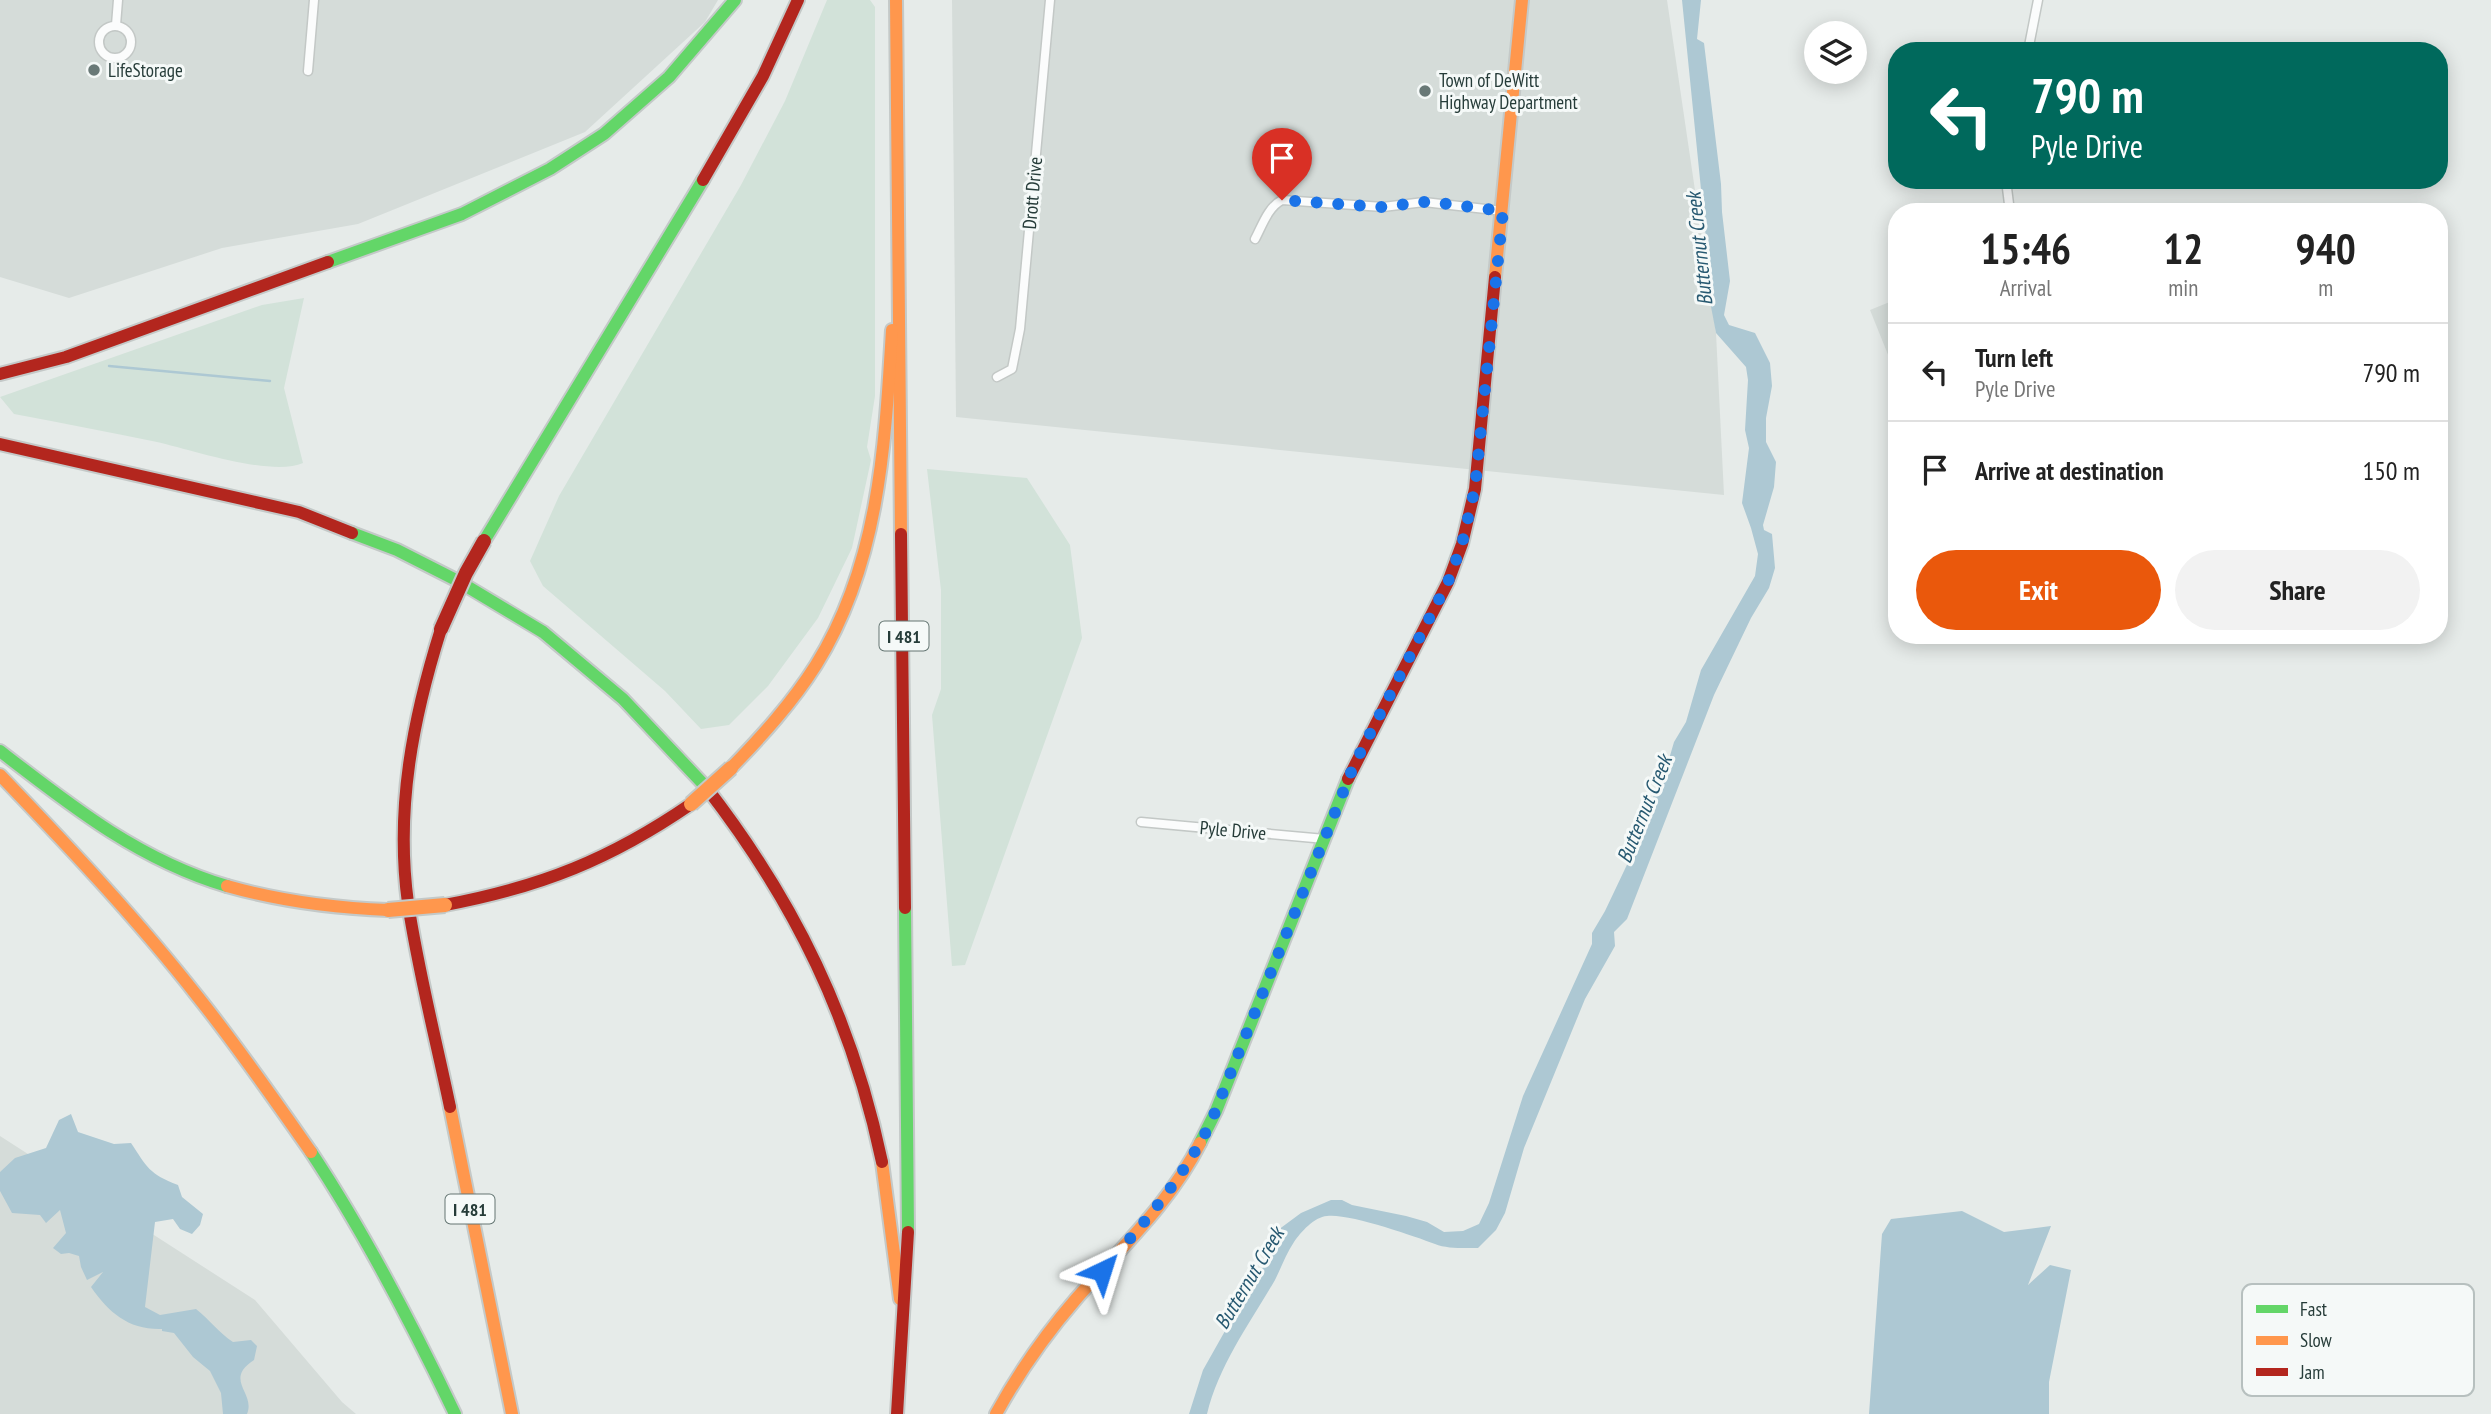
<!DOCTYPE html>
<html lang="en">
<head>
<meta charset="utf-8">
<style>
  body { margin:0; font-family:"PT Sans Narrow",sans-serif; background:#f2f2f2; color:#222; height:100vh; display:flex; flex-direction:column; font-size:26px; white-space:nowrap }
  * { box-sizing:border-box; margin:0 }
  p { font-size:23px; color:#767676 }
  .icon { flex:none; width:38px; height:38px; fill:none; stroke:currentColor; stroke-width:2; stroke-linecap:round; stroke-linejoin:round }
  .map { position:relative; flex:1; overflow:hidden }
  .panel { position:absolute; left:1888px; top:203px; width:560px; height:441px; display:flex; flex-direction:column; background:#fff; border-radius:28px; box-shadow:0 4px 18px #0003 }
  .panel>* { flex:none }
  .hud { position:absolute; left:1888px; top:42px; width:560px; height:147px; border-radius:28px; box-shadow:0 4px 18px #0003; background:#00695c; color:#fff; overflow:hidden }
  .fabs { position:absolute; left:1804px; top:21px; display:grid; gap:14px }
  .fabs a { display:grid; place-items:center; width:63px; height:63px; border-radius:50%; background:#fff; box-shadow:0 4px 18px #0003; font-size:35px }
  .pin { position:absolute; display:grid; place-items:center; width:60px; height:60px; color:#fff; margin:-72px -30px; border-radius:50% 50% 50% 0; rotate:-45deg; box-shadow:0 0 7px #0007 }
  .pin .icon { rotate:45deg }
  .me { position:absolute; width:77px; margin:-38px; rotate:41deg; stroke-linejoin:round; filter:drop-shadow(0 0 5px #0008) }
  .turn { display:flex; align-items:center; gap:24px; height:147px; padding:0 28px; font-size:32px }
  .turn .icon { width:91px; height:91px; stroke-width:2.5 }
  .turn b { display:block; font-size:49px; line-height:60px }
  .eta { display:flex; justify-content:space-evenly; align-items:center; height:119px; text-align:center }
  .eta b { font-size:42px; font-weight:800; line-height:49px }
  .button { display:flex; gap:14px; margin-top:auto; padding:14px 28px }
  .button a { flex:1; height:80px; border-radius:42px; background:#ea580c; color:#fff; font-size:28px; font-weight:800; line-height:80px; text-align:center }
  .button a+a { background:#f2f2f2; color:#222 }
  ul { padding:0; list-style:none }
  li { display:flex; align-items:center; gap:21px; height:98px; padding:0 28px; border-top:2px solid #e0e0e0 }
  li div { flex:1 }
  li b { display:block; font-size:26px }
  li em { font-style:normal }
  .map>svg:first-child { display:block }
  .built { fill:#d5dcd9 }
  .green { fill:#d2e2d9 }
  .water { fill:#adc8d3 }
  .lines { fill:none; stroke-linecap:round; stroke-linejoin:round }
  .stream { stroke:#adc8d3; stroke-width:2.5 }
  .street-casing { stroke:#c3c8c6; stroke-width:11 }
  .fast-casing { stroke:#c4c9c8; stroke-width:16 }
  .slow-casing { stroke:#c4c9c8; stroke-width:16 }
  .jam-casing { stroke:#c4c9c8; stroke-width:16 }
  .street { stroke:#fbfcfc; stroke-width:8 }
  .fast { stroke:#63d668; stroke-width:12 }
  .slow { stroke:#ff974d; stroke-width:12 }
  .jam { stroke:#b3261e; stroke-width:12 }
  .slow-bridge-casing { stroke:#c3c9c8; stroke-width:18; stroke-linecap:butt }
  .jam-bridge-casing { stroke:#c3c9c8; stroke-width:18; stroke-linecap:butt }
  .slow-bridge { stroke:#ff974d; stroke-width:14 }
  .jam-bridge { stroke:#b3261e; stroke-width:14 }
  .route { stroke:#1a73e8; stroke-width:12; stroke-dasharray:0 21.6 }
  .poi-dot { fill:#697977; stroke:#f5f9f8; stroke-width:2.5 }
  .labels { text-anchor:middle; dominant-baseline:central; stroke-width:6; stroke-linejoin:round; paint-order:stroke }
  .shield { fill:#f5f9f8; stroke:#647572; stroke-width:2 }
  .shield-label { font-size:18px; font-weight:bold; fill:#263c39 }
  .poi-label { font-size:19px; fill:#263c39; stroke:#f5f9f8; text-anchor:start }
  .street-label { font-size:19px; fill:#263c39; stroke:#f5f9f8 }
  .water-label { font-size:21px; font-style:italic; fill:#275971; stroke:#f5f9f8 }
  .key { fill:#f5f9f8; stroke:#b7c0bf; stroke-width:2 }
  .key-label { font-size:19px; fill:#263c39 }
</style>
</head>
<body>
<div class="map">
<svg width="2491" height="1414" viewBox="0 0 2491 1414">
  <rect width="100%" height="100%" fill="#e6ebe9"/>
  <g class="built">
    <path d="M0 0H718L705 22 585 132 358 224 222 248 69 298 0 277Z"/>
    <path d="M952 0H1667L1716 333 1724 495 956 417Z"/>
    <path d="M1897 299V377L1870 310Z"/>
    <path d="M0 1136 255 1300 342 1402 356 1414H0Z"/>
  </g>
  <g class="green">
    <path d="M827 0H870L875 7V396L867 447 871 460 852 548 818 618 768 686 729 725 701 729 665 691 543 586 530 561 559 496 741 185 785 101Z"/>
    <path d="M304 298 284 388 303 463C272 477 192 450 157 442 109 432 62 423 14 414L0 397 262 305Z"/>
    <path d="M927 469 1027 478 1070 545 1082 638 965 965 952 966 932 715 941 689V590Z"/>
  </g>
  <g class="water">
    <path d="M1682 0H1701L1697 39 1704 43 1721 184 1722 212 1730 281 1724 315 1729 325 1755 333 1770 363 1772 386 1766 418V442L1776 462 1774 487 1763 525 1764 530 1772 534 1775 568 1769 588 1751 618 1714 695 1627 919 1614 932 1615 946 1585 999 1524 1148 1505 1213 1496 1230 1478 1248C1465 1248 1447 1249 1435 1244 1414 1236 1348 1213 1327 1216 1314 1217 1301 1232 1294 1242 1286 1254 1281 1268 1275 1280 1250 1323 1219 1365 1207 1414H1189L1203 1370 1243 1299 1251 1277 1265 1266 1278 1230 1301 1213 1331 1200H1342L1352 1205 1406 1216 1427 1222 1444 1232 1463 1231 1479 1224 1489 1203 1523 1096 1592 944V933L1605 911 1643 831 1659 778 1667 766 1674 742 1686 722 1701 670 1755 576 1758 554 1751 528 1742 503 1749 448 1745 430 1748 380 1746 367 1716 333 1709 296 1710 279Z"/>
    <path d="M71 1114 78 1132 114 1144 131 1143C147 1167 149 1174 178 1185L182 1197 203 1214 200 1225 192 1234 180 1229 173 1219 155 1222 145 1307 160 1315 196 1309C210 1320 219 1333 233 1342L251 1340 257 1346 254 1360C223 1380 256 1393 247 1414H223L221 1393 210 1371 193 1357 174 1333 162 1331V1329C129 1330 109 1313 91 1287L103 1272 87 1280 81 1267 79 1256 69 1253 61 1254 53 1248 66 1233 60 1210 46 1223 40 1215 12 1213 0 1191V1172L15 1158 46 1148 59 1120Z"/>
    <path d="M1962 1211 2004 1232 2051 1226 2028 1285 2050 1265 2071 1270 2049 1382V1414H1869L1882 1234 1891 1219Z"/>
  </g>
  <g class="lines">
    <path class="stream" d="M109 366 270 381"/>
    <g class="street-casing">
      <g id="street">
        <path d="M116 25 118 0"/>
        <circle cx="115" cy="42" r="16"/>
        <path d="M2028 51 2038 0"/>
        <path d="M308 71 314 0"/>
        <path d="M2006 180 2010 212"/>
        <path d="M1255 239C1262 226 1268 207 1282 200L1383 207 1424 202 1503 211"/>
        <path d="M997 377 1012 369 1020 329 1050 0"/>
        <path d="M1141 822 1325 839"/>
      </g>
    </g>
    <g class="fast-casing">
      <g id="fast">
        <path d="M328 262 462 214 550 169 604 134 669 77 735 0"/>
        <path d="M352 533 397 550 458 581 543 632 623 699 706 787"/>
        <path d="M484 541 703 180"/>
        <path d="M0 751C71 806 139 860 227 886"/>
        <path d="M905 908 908 1232"/>
        <path d="M1200 1143 1216 1111 1348 779"/>
        <path d="M311 1152C366 1235 412 1324 455 1414"/>
      </g>
    </g>
    <g class="slow-casing">
      <g id="slow">
        <path d="M896 0 901 534"/>
        <path d="M1495 277 1522 0"/>
        <path d="M731 768C762 736 792 703 816 665 879 564 885 446 892 330"/>
        <path d="M0 775C69 847 137 919 198 997 238 1047 274 1099 311 1152"/>
        <path d="M227 886C280 901 333 908 388 910"/>
        <path d="M450 1107 512 1414"/>
        <path d="M882 1162 900 1299"/>
        <path d="M996 1414C1019 1372 1045 1335 1076 1299 1119 1250 1171 1202 1200 1143"/>
      </g>
    </g>
    <g class="jam-casing">
      <g id="jam">
        <path d="M703 180 763 76 798 0"/>
        <path d="M0 374 66 357 328 262"/>
        <path d="M0 444 299 512 352 533"/>
        <path d="M901 534 905 908"/>
        <path d="M441 629C413 718 395 809 408 903 418 970 436 1040 450 1107"/>
        <path d="M1348 779 1448 582 1462 544 1475 489 1495 277"/>
        <path d="M706 787C795 902 852 1019 882 1162"/>
        <path d="M445 905C541 887 611 859 691 804"/>
        <path d="M897 1414 908 1232"/>
      </g>
    </g>
    <use href="#street" class="street"/>
    <use href="#fast" class="fast"/>
    <use href="#slow" class="slow"/>
    <use href="#jam" class="jam"/>
    <g class="slow-bridge-casing">
      <g id="slow-bridge">
        <path d="M691 804 731 768"/>
        <path d="M388 910 445 905"/>
      </g>
    </g>
    <g class="jam-bridge-casing">
      <path id="jam-bridge" d="M441 629 466 573 484 541"/>
    </g>
    <use href="#slow-bridge" class="slow-bridge"/>
    <use href="#jam-bridge" class="jam-bridge"/>
  </g>
  <g class="lines">
    <path class="route" d="M1102 1271C1145 1221 1181 1182 1211 1122L1354 765 1448 582 1462 544 1475 488 1503 211 1439 203 1424 202 1383 207 1282 200"/>
  </g>
  <g class="poi-dot">
    <circle cx="94" cy="70" r="7"/>
    <circle cx="1425" cy="91" r="7"/>
  </g>
  <g class="labels">
    <g class="shield">
      <rect x="879.5" y="621.5" width="49" height="29" rx="5"/>
      <rect x="445.5" y="1194.5" width="49" height="29" rx="5"/>
    </g>
    <g class="shield-label">
      <text x="904" y="636">I 481</text>
      <text x="470" y="1209">I 481</text>
    </g>
    <g class="poi-label">
      <text x="108" y="70">LifeStorage</text>
      <text x="1439" y="80">Town of DeWitt<tspan x="1439" dy="22">Highway Department</tspan></text>
    </g>
    <g class="street-label">
      <text transform="translate(1032 193) rotate(-85)">Drott Drive</text>
      <text transform="translate(1233 830) rotate(5)">Pyle Drive</text>
    </g>
    <g class="water-label">
      <text transform="translate(1699 249) rotate(-96)">Butternut Creek</text>
      <text transform="translate(1644 809) rotate(-68)">Butternut Creek</text>
      <text transform="translate(1249 1278) rotate(-59)">Butternut Creek</text>
    </g>
  </g>
  <rect x="2242" y="1284" width="232" height="112" rx="10" class="key"/>
  <rect x="2256" y="1305" width="32" height="8" fill="#63d668"/>
  <rect x="2256" y="1336" width="32" height="9" fill="#ff974d"/>
  <rect x="2256" y="1368" width="32" height="8" fill="#b3261e"/>
  <g class="key-label">
    <text x="2300" y="1316">Fast</text>
    <text x="2300" y="1347">Slow</text>
    <text x="2300" y="1379">Jam</text>
  </g>
</svg>
<div class="fabs">
<a><svg class="icon" aria-label="layers" viewBox="0 0 24 24"><path d="M12 4l9 5-9 5-9-5zM3 14l9 5 9-5"/></svg></a>
</div>
<div class="pin" style="left:1282px;top:200px;background:#d93025"><svg class="icon" aria-label="arrive" viewBox="0 0 24 24"><path d="M6 21V4h12l-3 4 3 4H6"/></svg></div>
<svg class="me" style="left:1102px;top:1271px" viewBox="-20 -20 40 40"><path d="M0-17L14 15 0 8-14 15z" fill="#1a73e8" stroke="#fff" stroke-width="4"/></svg>
<div class="hud">
<div class="turn"><svg class="icon" aria-label="left" viewBox="0 0 24 24"><path d="M17 20v-9H6M10 6l-5 5 5 5"/></svg><div><b>790 m</b>Pyle Drive</div></div>
</div>
<section class="panel">
<div class="eta">
<div><b>15:46</b><p>Arrival</p></div>
<div><b>12</b><p>min</p></div>
<div><b>940</b><p>m</p></div>
</div>
<ul>
<li><svg class="icon" aria-label="left" viewBox="0 0 24 24"><path d="M17 20v-9H6M10 6l-5 5 5 5"/></svg><div><b>Turn left</b><p>Pyle Drive</p></div><em>790 m</em></li>
<li><svg class="icon" aria-label="arrive" viewBox="0 0 24 24"><path d="M6 21V4h12l-3 4 3 4H6"/></svg><div><b>Arrive at destination</b></div><em>150 m</em></li>
</ul>
<div class="button"><a>Exit</a><a>Share</a></div>
</section>
</div>
</body>
</html>
